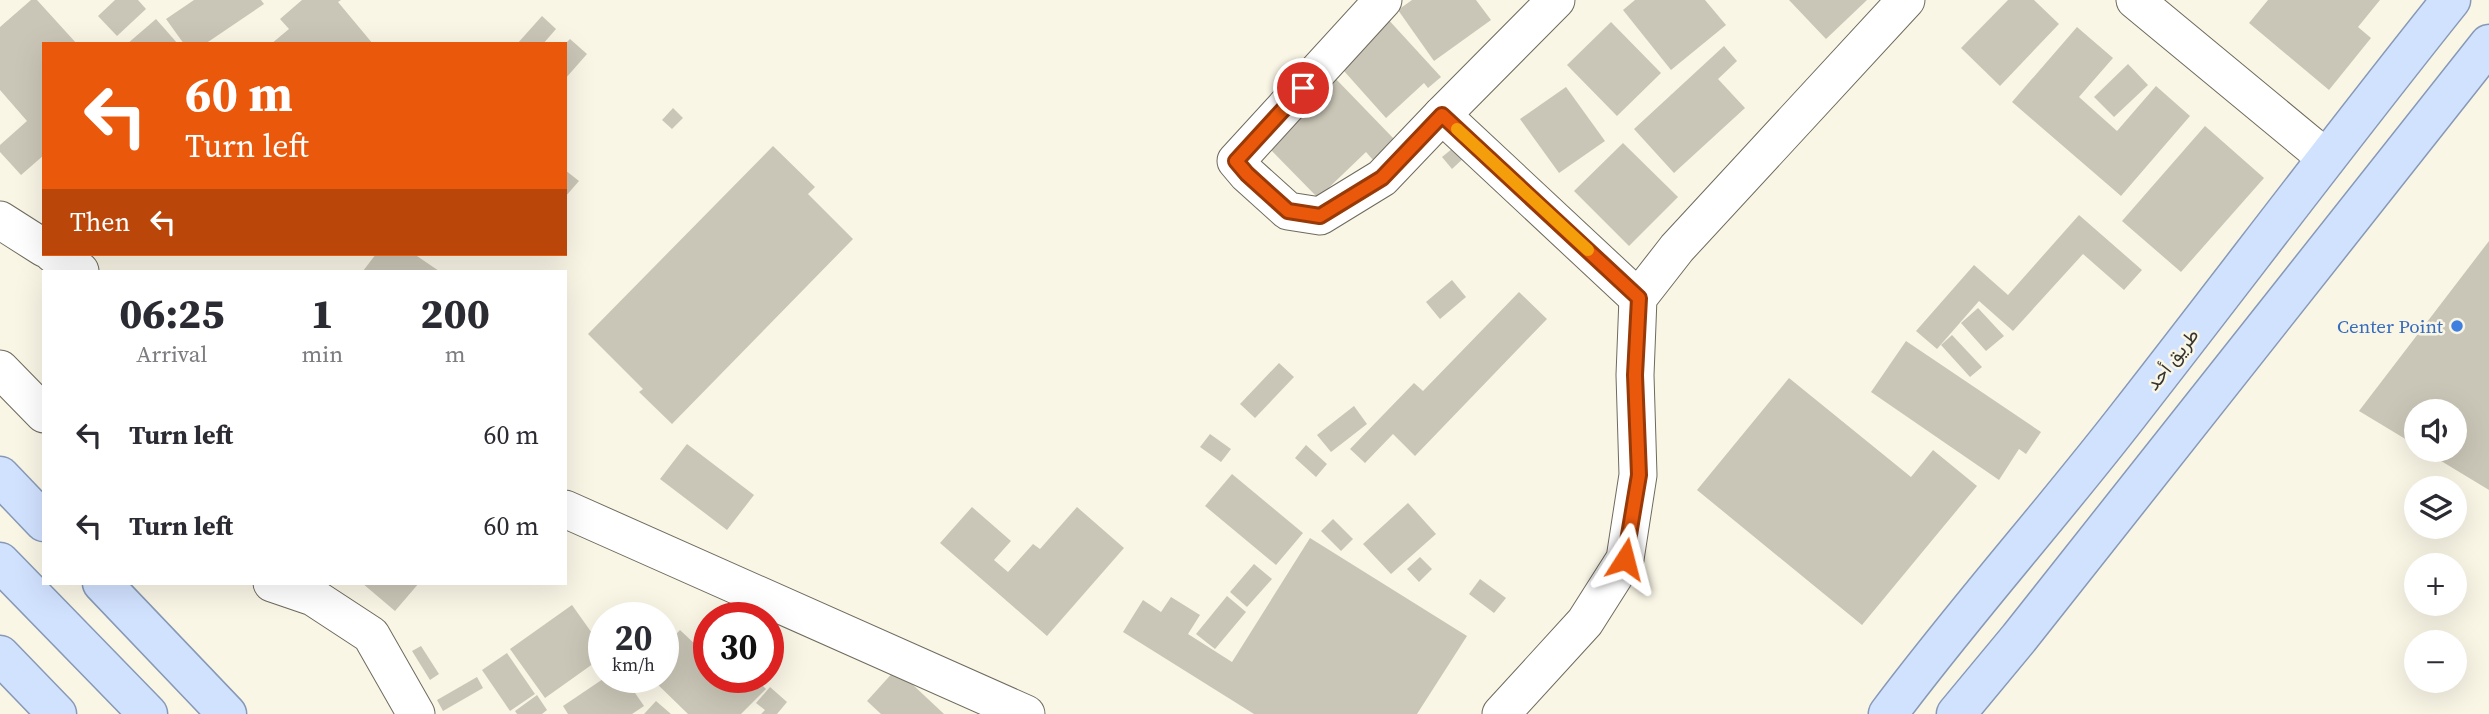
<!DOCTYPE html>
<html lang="en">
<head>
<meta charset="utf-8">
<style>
  body { margin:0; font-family:"Source Serif 4",Vazirmatn,serif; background:#f2f2f3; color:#2b2b33; height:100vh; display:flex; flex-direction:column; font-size:26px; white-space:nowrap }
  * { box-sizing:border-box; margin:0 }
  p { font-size:23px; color:#7c7c81 }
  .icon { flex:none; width:38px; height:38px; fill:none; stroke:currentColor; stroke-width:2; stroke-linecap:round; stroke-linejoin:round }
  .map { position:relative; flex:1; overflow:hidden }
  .details { position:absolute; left:42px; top:270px; width:525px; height:315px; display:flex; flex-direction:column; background:#fff; border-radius:0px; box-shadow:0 7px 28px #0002 }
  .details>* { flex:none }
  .banner { position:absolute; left:42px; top:42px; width:525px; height:214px; border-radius:0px; box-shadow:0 7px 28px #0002; background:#ea580c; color:#fff; overflow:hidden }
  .controls { position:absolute; left:2404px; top:399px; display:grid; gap:14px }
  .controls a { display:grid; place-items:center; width:63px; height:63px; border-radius:50%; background:#fff; box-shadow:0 7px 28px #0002; font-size:35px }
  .speed { position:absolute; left:588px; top:602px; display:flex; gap:14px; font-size:35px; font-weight:700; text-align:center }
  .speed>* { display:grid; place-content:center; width:91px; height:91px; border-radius:50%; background:#fff; box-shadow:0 7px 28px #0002; line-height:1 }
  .speed small { font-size:18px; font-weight:400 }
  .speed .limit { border:10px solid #d22; background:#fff; color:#111 }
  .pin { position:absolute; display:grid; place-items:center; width:60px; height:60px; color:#fff; margin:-30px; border:4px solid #fff; border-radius:50%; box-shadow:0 2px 7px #0007 }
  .me { position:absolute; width:77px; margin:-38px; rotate:9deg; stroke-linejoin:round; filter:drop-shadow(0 0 5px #0008) }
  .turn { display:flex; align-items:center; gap:24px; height:147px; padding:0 28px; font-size:32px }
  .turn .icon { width:91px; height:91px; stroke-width:2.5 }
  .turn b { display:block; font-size:49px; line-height:60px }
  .then { display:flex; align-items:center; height:66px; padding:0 28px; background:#0003; gap:14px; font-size:26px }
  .eta { display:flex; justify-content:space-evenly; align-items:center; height:119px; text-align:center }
  .eta b { font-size:42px; font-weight:800; line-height:49px }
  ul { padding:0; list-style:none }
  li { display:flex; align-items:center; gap:21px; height:91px; padding:0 28px }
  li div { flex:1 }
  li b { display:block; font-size:26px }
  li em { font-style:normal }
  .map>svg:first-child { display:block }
  .building { fill:#cac6b7 }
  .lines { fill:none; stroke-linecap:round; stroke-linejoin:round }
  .minor-casing { stroke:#6e6a5d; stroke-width:39 }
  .major-casing { stroke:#8799b6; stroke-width:41 }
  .minor { stroke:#fff; stroke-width:37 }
  .major { stroke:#d1e2ff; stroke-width:38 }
  .route-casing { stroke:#983908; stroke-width:18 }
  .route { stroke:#ea580c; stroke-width:12 }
  .slow { stroke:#f59e0b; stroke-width:12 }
  .shop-dot { fill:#3f7fe0; stroke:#faf6e6; stroke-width:2.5 }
  .labels { text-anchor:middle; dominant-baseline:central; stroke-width:5; stroke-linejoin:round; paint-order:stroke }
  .shop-label { font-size:19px; fill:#366cbe; stroke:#faf6e6; text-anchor:end }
  .street-label { font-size:19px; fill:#36342e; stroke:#faf6e6 }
</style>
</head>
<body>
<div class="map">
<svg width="2489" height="714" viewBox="0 0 2489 714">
  <rect width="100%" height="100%" fill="#faf6e6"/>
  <g class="building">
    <path d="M31 0H37L77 44H44V155L21 175 0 152V145L27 121 0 90V27Z"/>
    <path d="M115 0H138L146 9 117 36 98 16Z"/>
    <path d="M194 0H261L264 4 205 44H184L166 19Z"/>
    <path d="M302 0H341L338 2 373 44H271L289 29 280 19Z"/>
    <path d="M1412 0H1476L1491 20 1434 61 1398 10Z"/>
    <path d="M1635 0H1705L1726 25 1671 70 1623 10Z"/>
    <path d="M1789 0H1867L1826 39Z"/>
    <path d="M2008 0H2034L2059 24 2000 86 1961 48Z"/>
    <path d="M2268 0H2380L2358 27 2371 38 2329 90 2249 23Z"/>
    <path d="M542 16 556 29 543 44H517Z"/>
    <path d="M1386 17 1441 77 1428 88 1424 83 1386 118 1336 62Z"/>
    <path d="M156 19 178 44H127Z"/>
    <path d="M1611 22 1661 73 1617 116 1567 65Z"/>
    <path d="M2077 27 2113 58 2079 97 2117 131 2156 86 2190 116 2121 196 2012 102Z"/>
    <path d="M570 39 587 54 565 79V44Z"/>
    <path d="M1724 46 1737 61 1718 79 1745 108 1674 173 1634 129Z"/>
    <path d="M2128 64 2148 85 2114 117 2094 97Z"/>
    <path d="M1334 77 1394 139 1373 160 1366 152 1318 198 1265 144Z"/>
    <path d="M1566 87 1605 141 1559 173 1520 119Z"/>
    <path d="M673 108 683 118 672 129 662 120Z"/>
    <path d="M2205 126 2264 178 2181 272 2122 221Z"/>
    <path d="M1623 143 1678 197 1629 246 1574 191Z"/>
    <path d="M1458 144 1467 155 1452 169 1442 157Z"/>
    <path d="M773 146 815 187 808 194 853 239 672 424 639 392 643 389 588 334Z"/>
    <path d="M565 170 579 181 565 197Z"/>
    <path d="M2079 215 2142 270 2124 290 2083 254 2013 331 1979 301 1937 349 1916 331 1974 265 2008 295Z"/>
    <path d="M2489 241V490L2423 450H2455V411H2417V446L2359 411Z"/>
    <path d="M376 254H414L439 271H363Z"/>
    <path d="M1452 280 1466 297 1440 319 1426 302Z"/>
    <path d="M1519 292 1547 319 1415 456 1393 434 1365 463 1350 449 1414 383 1423 391Z"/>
    <path d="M1978 308 2004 336 1986 351 1961 323Z"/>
    <path d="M1952 335 1982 367 1970 377 1941 345Z"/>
    <path d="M1906 341 2041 432 2026 454 2019 449 1999 480 1871 392Z"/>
    <path d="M1279 363 1294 377 1255 418 1240 404Z"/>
    <path d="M1789 378 1911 477 1933 450 1977 486 1862 625 1697 490Z"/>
    <path d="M1354 406 1367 424 1331 452 1317 435Z"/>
    <path d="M1210 434 1231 449 1221 462 1200 447Z"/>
    <path d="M687 444 754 495 727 530 660 479Z"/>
    <path d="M1306 445 1327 464 1316 477 1295 458Z"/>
    <path d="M1232 474 1303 533 1276 565 1205 506Z"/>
    <path d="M1408 503 1436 534 1391 574 1363 544Z"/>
    <path d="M972 507 1011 541 994 560 1008 572 1033 544 1040 549 1077 507 1124 548 1047 636 940 543Z"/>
    <path d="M1333 519 1353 539 1341 551 1321 531Z"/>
    <path d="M1310 538 1467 636 1417 714H1254L1123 632 1143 600 1161 612 1171 597 1200 615 1188 634 1232 662Z"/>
    <path d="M1420 557 1432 569 1419 582 1407 569Z"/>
    <path d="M1254 564 1272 579 1247 607 1230 592Z"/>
    <path d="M1480 579 1506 598 1494 613 1469 594Z"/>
    <path d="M362 583H419L395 611Z"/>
    <path d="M1227 596 1246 612 1215 649 1196 634Z"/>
    <path d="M572 605 604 650V656L545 698 510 649Z"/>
    <path d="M680 630 698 647 709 636V677H754L766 689 741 714H688L650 677H663V648Z"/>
    <path d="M421 646 439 674 430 680 412 651Z"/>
    <path d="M507 653 535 694 510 711 482 670Z"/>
    <path d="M896 669 944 714H881L867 701Z"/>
    <path d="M477 677 483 688 443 711 437 700Z"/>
    <path d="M606 677H624L644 706 632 714H568L563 706Z"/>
    <path d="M770 687 787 702 777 714H761L765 710 756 703Z"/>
    <path d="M537 695 547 710 542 714H517L515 711Z"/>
    <path d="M656 701 671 714H644Z"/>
  </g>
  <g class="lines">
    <g class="minor-casing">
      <g id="minor">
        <path d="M1383 0 1236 161 1247 174 1288 211 1320 216 1382 178 1442 115"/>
        <path d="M1556 0 1442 115 1638 298"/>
        <path d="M2135 0 2326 158"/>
        <path d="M0 220 44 248"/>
        <path d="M53 254 80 271"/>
        <path d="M0 369 44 414"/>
        <path d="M565 509 1026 714"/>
        <path d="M272 583 313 597 371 635 416 714"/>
        <path d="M1501 714 1585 622 1625 559 1638 475 1635 375 1638 298 1677 248 1906 0"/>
      </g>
    </g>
    <g class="major-casing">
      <g id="major">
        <path d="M0 476 44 522"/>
        <path d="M0 562 148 714"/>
        <path d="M102 583 227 714"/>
        <path d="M0 655 57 714"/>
        <path d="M1888 714C1965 611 2051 515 2130 413 2237 276 2342 136 2451 0"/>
        <path d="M1956 714 2019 638 2489 44"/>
      </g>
    </g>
    <use href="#minor" class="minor"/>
    <use href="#major" class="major"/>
  </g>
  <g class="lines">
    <g class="route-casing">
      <path id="route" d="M1303 88 1236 161 1247 174 1288 211 1320 216 1382 178 1442 115 1639 298 1635 375 1639 475 1625 559"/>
    </g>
    <use href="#route" class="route"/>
    <path class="slow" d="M1457 129 1588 250"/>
  </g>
  <circle class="shop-dot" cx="2457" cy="326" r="7"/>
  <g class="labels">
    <g class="shop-label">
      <text x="2443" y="326">Center Point</text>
    </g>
    <g class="street-label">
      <text transform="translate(2172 359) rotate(-52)">طريق أحد</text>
    </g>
  </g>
</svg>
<div class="controls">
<a><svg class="icon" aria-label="sound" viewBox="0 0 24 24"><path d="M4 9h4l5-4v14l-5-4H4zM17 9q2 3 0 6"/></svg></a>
<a><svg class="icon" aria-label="layers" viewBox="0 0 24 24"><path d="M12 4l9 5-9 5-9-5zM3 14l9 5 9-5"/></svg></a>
<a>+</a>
<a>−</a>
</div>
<div class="speed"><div>20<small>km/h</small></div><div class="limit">30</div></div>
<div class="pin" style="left:1303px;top:88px;background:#d93025"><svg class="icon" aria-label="arrive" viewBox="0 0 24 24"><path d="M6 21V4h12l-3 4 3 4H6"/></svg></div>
<svg class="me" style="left:1625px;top:559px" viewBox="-20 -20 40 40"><path d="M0-17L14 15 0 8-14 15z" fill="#ea580c" stroke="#fff" stroke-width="4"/></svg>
<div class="banner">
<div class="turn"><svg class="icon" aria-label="left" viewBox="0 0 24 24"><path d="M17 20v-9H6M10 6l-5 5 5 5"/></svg><div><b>60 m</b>Turn left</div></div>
<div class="then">Then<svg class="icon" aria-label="left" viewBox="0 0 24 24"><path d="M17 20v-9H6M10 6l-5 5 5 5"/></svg></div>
</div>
<section class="details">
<div class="eta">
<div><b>06:25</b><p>Arrival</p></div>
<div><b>1</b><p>min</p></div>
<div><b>200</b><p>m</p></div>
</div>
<ul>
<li><svg class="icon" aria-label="left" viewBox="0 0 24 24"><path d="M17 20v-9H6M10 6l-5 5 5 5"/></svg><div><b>Turn left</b></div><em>60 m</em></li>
<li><svg class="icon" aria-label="left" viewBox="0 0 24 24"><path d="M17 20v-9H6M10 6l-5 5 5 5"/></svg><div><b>Turn left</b></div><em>60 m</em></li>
</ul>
</section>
</div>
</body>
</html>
